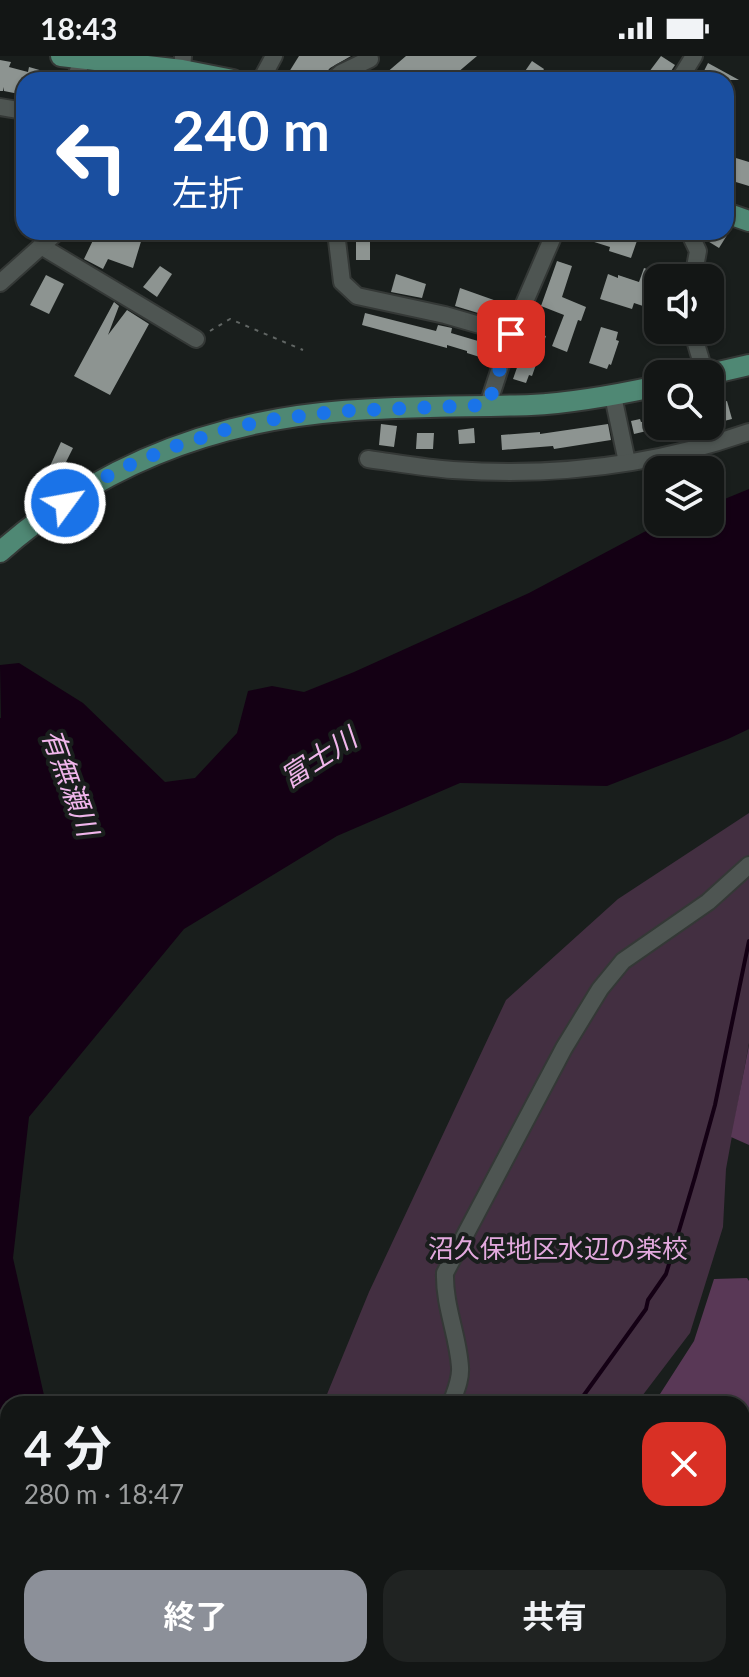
<!DOCTYPE html>
<html lang="ja">
<head>
<meta charset="utf-8">
<style>
  body { margin:0; font-family:Lato,"Noto Sans JP",sans-serif; background:#202322; color:#f1f3f6; height:100vh; display:flex; flex-direction:column; font-size:30px; white-space:nowrap }
  * { box-sizing:border-box; margin:0 }
  p { font-size:26px; color:#9d9fa0 }
  .icon { flex:none; width:44px; height:44px; fill:none; stroke:currentColor; stroke-width:2; stroke-linecap:round; stroke-linejoin:round }
  .map { position:relative; flex:1; overflow:hidden }
  .sheet { position:absolute; left:0px; top:1340px; width:750px; height:282px; display:flex; flex-direction:column; background:#131615; border-radius:24px 24px 0 0; box-shadow:0 2px 6px #0004,0 0 0 2px #323534 }
  .sheet>* { flex:none }
  .guide { position:absolute; left:16px; top:16px; width:718px; height:168px; border-radius:24px; box-shadow:0 2px 6px #0004,0 0 0 2px #323534; background:#1a4fa0; color:#fff; overflow:hidden }
  .fabs { position:absolute; left:644px; top:208px; display:grid; gap:16px }
  .fabs a { display:grid; place-items:center; width:80px; height:80px; border-radius:16px; background:#131615; box-shadow:0 2px 6px #0004,0 0 0 2px #323534; font-size:40px }
  .pin { position:absolute; display:grid; place-items:center; width:68px; height:68px; color:#fff; margin:-34px; border-radius:16px; box-shadow:0 4px 12px #0006 }
  .me { position:absolute; width:88px; margin:-44px; rotate:58deg; stroke-linejoin:round; filter:drop-shadow(0 0 6px #0008) }
  .turn { display:flex; align-items:center; gap:28px; height:168px; padding:0 24px; font-size:36px }
  .turn .icon { width:104px; height:104px; stroke-width:2.5 }
  .turn b { display:block; font-size:56px; line-height:68px }
  .round { display:grid; place-items:center; flex:none; width:84px; height:84px; border-radius:24px; background:#202322 }
  .summary { display:flex; align-items:center; justify-content:space-between; height:136px; padding:0 24px }
  h1 { font-size:48px; font-weight:700; line-height:60px }
  .action { display:flex; gap:16px; margin-top:auto; padding:16px 24px }
  .action a { flex:1; height:92px; border-radius:24px; background:#8c9099; color:#fff; font-size:32px; font-weight:700; line-height:92px; text-align:center }
  .action a+a { background:#202322; color:#f1f3f6 }
  .status { display:flex; justify-content:space-between; align-items:center; height:56px; padding:0 40px; background:#131615; direction:ltr }
  .status svg { height:22px; fill:currentColor }
  .map>svg:first-child { display:block }
  .green { fill:#432f41 }
  .forest { fill:#593856 }
  .water { fill:#140014 }
  .lines { fill:none; stroke-linecap:round; stroke-linejoin:round }
  .stream { stroke:#140014; stroke-width:4 }
  .building { fill:#8d9491 }
  .minor-casing { stroke:#343836; stroke-width:20 }
  .major-casing { stroke:#343836; stroke-width:24 }
  .path { stroke:#616664; stroke-width:2; stroke-dasharray:4 6; stroke-linecap:butt }
  .minor { stroke:#4e5552; stroke-width:16 }
  .major { stroke:#4f8874; stroke-width:20 }
  .route { stroke:#1a73e8; stroke-width:14; stroke-dasharray:0 25.2 }
  .labels { text-anchor:middle; dominant-baseline:central; stroke-width:8; stroke-linejoin:round; paint-order:stroke }
  .park-label { font-size:26px; fill:#e3a9de; stroke:#191e1c }
  .water-label { font-size:28px; font-style:italic; fill:#f0b6eb; stroke:#191e1c }
</style>
</head>
<body>
<div class="status"><b>18:43</b><svg viewBox="0 0 49 12"><path d="M0 12V9h3v3zM5 12V6h3v6zM10 12V3h3v9zM15 12V0h3v12zM26 1h20v11H26zM47 4h2v5h-2z"/></svg></div>
<div class="map">
<svg width="749" height="1621" viewBox="0 0 749 1621">
  <rect width="100%" height="100%" fill="#191e1c"/>
  <path class="green" d="M749 757V987L726 1113 723 1171 690 1277 636 1348H323L369 1236 506 944 618 843Z"/>
  <g class="forest">
    <path d="M749 989V1089L731 1081Z"/>
    <path d="M747 1222 749 1225V1621H619L623 1614H742V1348H651L660 1338 694 1285 714 1223Z"/>
    <path d="M0 1533 8 1576V1614H13L14 1621H0Z"/>
  </g>
  <g class="water">
    <path d="M749 433V673L728 683 607 730 460 727 337 780 184 873 29 1061 13 1202 46 1348H8V1576L0 1533V662H1L0 609 19 607 83 647 165 726 195 722 237 677 248 635 272 630 304 636 354 616 529 537 644 476 669 466H710V449Z"/>
    <path d="M19 1614H199L204 1621H22Z"/>
  </g>
  <g class="lines">
    <path class="stream" d="M575 1348 584 1339 646 1253 648 1244 666 1218 695 1121 715 1049 749 885"/>
  </g>
  <g class="building">
    <path d="M299 0H351L330 12 323 20 322 24H303L289 16Z"/>
    <path d="M406 0H477L457 17 458 19 453 24H378Z"/>
    <path d="M661 0 675 9 665 24H643Z"/>
    <path d="M0 4 11 6 9 11 28 16 29 11 64 21V24H24V39L4 35V31L3 35H0Z"/>
    <path d="M532 5 544 13 537 24H519Z"/>
    <path d="M708 7 739 24H712L702 19Z"/>
    <path d="M726 99 749 106V130L726 123Z"/>
    <path d="M97 176H131L143 179 133 212 108 203 103 213 84 203Z"/>
    <rect x="356" y="176" width="14" height="28"/>
    <path d="M570 176H640L631 202 609 195 610 191 569 178Z"/>
    <path d="M711 176H729L719 192 706 184Z"/>
    <path d="M557 205 572 210 562 241 586 251 581 265 578 264 567 296 552 290 564 259 541 250Z"/>
    <path d="M160 210 172 218 157 241 143 231Z"/>
    <path d="M644 212 658 217V227L652 226 647 228 643 232 642 238 645 244 658 250V255L634 247 632 253 600 243 608 218 618 222V219L639 226Z"/>
    <path d="M396 218 426 228 422 242 391 236Z"/>
    <path d="M46 219 64 228 49 258 30 249Z"/>
    <path d="M460 232 511 250 506 262 489 256 488 260 455 250Z"/>
    <path d="M114 246 119 250 108 279 127 254 149 268 110 339 74 320Z"/>
    <path d="M533 255 544 259 537 277 546 280 532 320 529 319 526 327 513 323 528 280 523 278Z"/>
    <path d="M365 257 436 275 438 269 452 272 451 277 495 290 490 308 482 306 483 302 467 297V295L447 289V292L362 269Z"/>
    <path d="M601 271 618 276 616 284 619 285 611 309 609 308 607 313 589 307Z"/>
    <path d="M727 345 732 363 720 366 715 348Z"/>
    <path d="M640 363 641 366 658 364V370H668L634 378 631 365Z"/>
    <path d="M381 368 397 370 394 391 379 389Z"/>
    <path d="M608 368 611 384 554 393 553 390 502 394 501 379 540 376V378Z"/>
    <path d="M474 372 475 387 459 388 458 374Z"/>
    <path d="M417 377H434L433 393H416Z"/>
    <path d="M61 386 73 392 61 416 50 410Z"/>
  </g>
  <g class="lines">
    <g class="minor-casing">
      <g id="minor">
        <path d="M75 24 82 3"/>
        <path d="M178 24 182 14 183 0"/>
        <path d="M261 24 274 0"/>
        <path d="M333 24 341 17 370 3"/>
        <path d="M679 24 694 0"/>
        <path d="M0 51 24 55"/>
        <path d="M336 176 342 226 357 240 445 259 511 278"/>
        <path d="M689 176 698 195 693 222"/>
        <path d="M41 190 196 283"/>
        <path d="M0 227 57 176"/>
        <path d="M653 237 658 239"/>
        <path d="M692 274 705 318"/>
        <path d="M613 340 627 406"/>
        <path d="M488 349 511 278 555 176"/>
        <path d="M368 403C397 407 425 412 453 414 553 421 655 409 749 376"/>
        <path d="M451 1348C455 1336 461 1324 460 1311 458 1279 444 1250 445 1217L564 992 600 933 623 905 708 846 749 809"/>
        <path d="M742 1562H749"/>
        <path d="M380 1621 384 1614"/>
      </g>
    </g>
    <g class="major-casing">
      <g id="major">
        <path d="M61 0 182 14 233 24"/>
        <path d="M726 157 749 165"/>
        <path d="M710 318 749 309"/>
        <path d="M0 496C97 410 214 365 343 355 406 350 469 351 531 349 574 347 616 339 658 330"/>
      </g>
    </g>
    <path class="path" d="M210 275 230 263 303 294"/>
    <use href="#minor" class="minor"/>
    <use href="#major" class="major"/>
  </g>
  <g class="lines">
    <path class="route" d="M65 447 117 414 173 391 228 373 268 364 341 355 488 349 511 278"/>
  </g>
  <g class="labels">
    <g class="park-label">
      <text x="558" y="1192">沼久保地区水辺の楽校</text>
    </g>
    <g class="water-label">
      <text transform="translate(318 701) rotate(-33)">富士川</text>
      <text transform="translate(71 726) rotate(70)">有無瀬川</text>
    </g>
  </g>
</svg>
<div class="fabs">
<a><svg class="icon" aria-label="sound" viewBox="0 0 24 24"><path d="M4 9h4l5-4v14l-5-4H4zM17 9q2 3 0 6"/></svg></a>
<a><svg class="icon" aria-label="search" viewBox="0 0 24 24"><circle cx="10" cy="10" r="6"/><path d="M15 15l6 6"/></svg></a>
<a><svg class="icon" aria-label="layers" viewBox="0 0 24 24"><path d="M12 4l9 5-9 5-9-5zM3 14l9 5 9-5"/></svg></a>
</div>
<div class="pin" style="left:511px;top:278px;background:#d93025"><svg class="icon" aria-label="arrive" viewBox="0 0 24 24"><path d="M6 21V4h12l-3 4 3 4H6"/></svg></div>
<svg class="me" style="left:65px;top:447px" viewBox="-20 -20 40 40"><circle r="17" fill="#1a73e8" stroke="#fff" stroke-width="3"/><path d="M0-11L8 9 0 5-8 9z" fill="#fff"/></svg>
<div class="guide">
<div class="turn"><svg class="icon" aria-label="left" viewBox="0 0 24 24"><path d="M17 20v-9H6M10 6l-5 5 5 5"/></svg><div><b>240 m</b>左折</div></div>
</div>
<section class="sheet">
<div class="summary"><div><h1>4 分</h1><p>280 m · 18:47</p></div><a class="round" style="background:#d93025;color:#fff"><svg class="icon" aria-label="close" viewBox="0 0 24 24"><path d="M6 6l12 12M18 6L6 18"/></svg></a></div>
<div class="action"><a>終了</a><a>共有</a></div>
</section>
</div>
</body>
</html>
